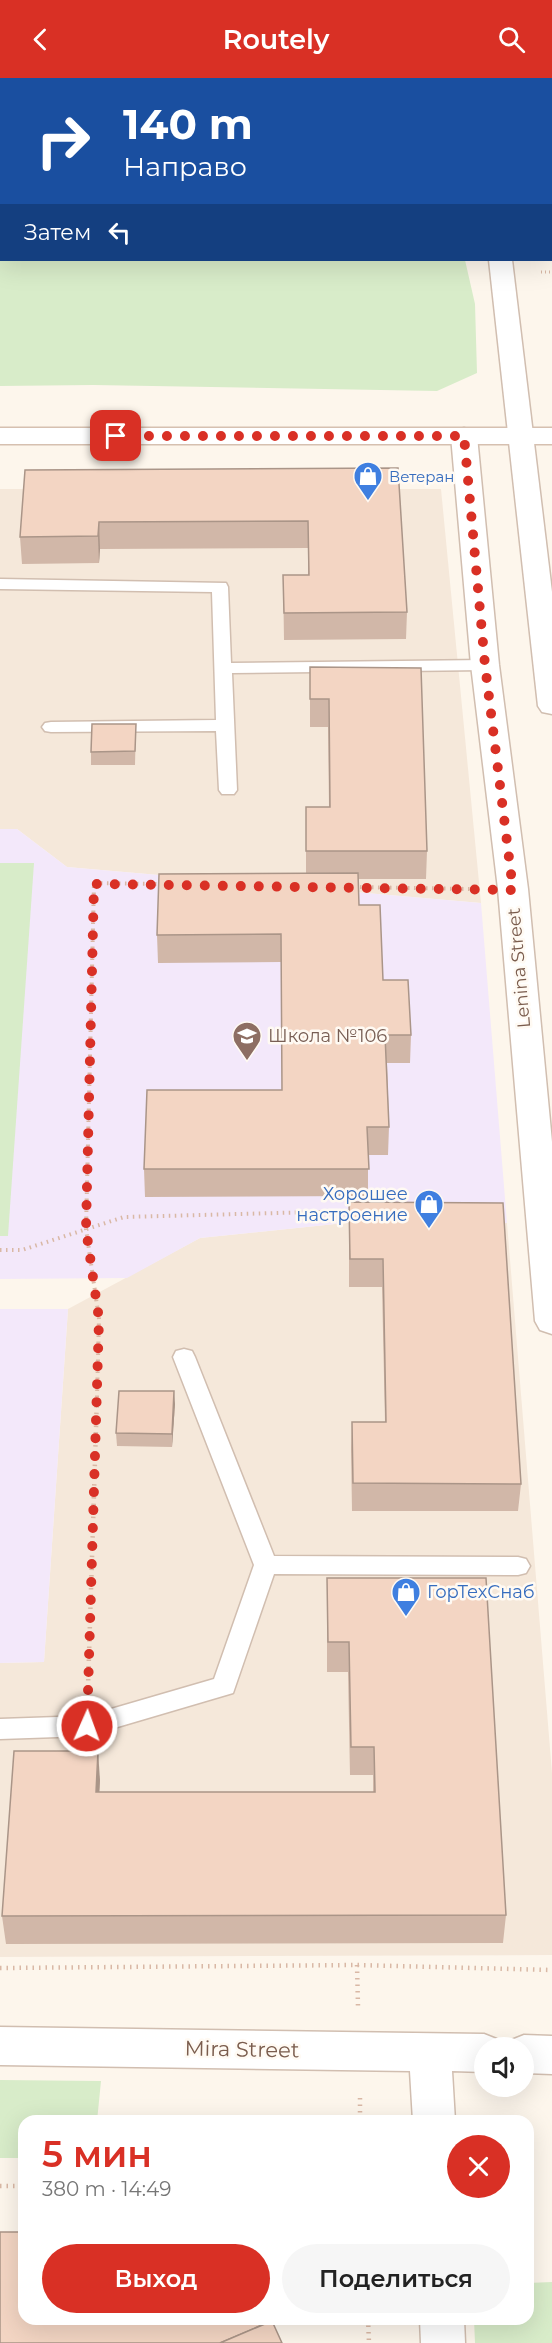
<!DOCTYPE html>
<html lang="ru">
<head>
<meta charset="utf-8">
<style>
  body { margin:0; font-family:Montserrat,sans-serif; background:#f6f6f6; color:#222; height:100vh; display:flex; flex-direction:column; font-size:22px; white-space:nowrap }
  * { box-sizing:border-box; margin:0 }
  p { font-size:20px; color:#767676 }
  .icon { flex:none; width:33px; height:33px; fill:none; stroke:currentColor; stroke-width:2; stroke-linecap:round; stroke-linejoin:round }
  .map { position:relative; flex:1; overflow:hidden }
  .panel { position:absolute; left:18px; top:2037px; width:516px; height:210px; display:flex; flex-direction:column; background:#fff; border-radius:18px; box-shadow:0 6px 24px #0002 }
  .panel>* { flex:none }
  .hud { position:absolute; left:0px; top:0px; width:552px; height:183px; box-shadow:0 6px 24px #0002; background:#1a4fa0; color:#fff; overflow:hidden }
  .buttons { position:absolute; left:474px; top:1959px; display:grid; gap:12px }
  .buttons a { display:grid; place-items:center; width:60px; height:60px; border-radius:50%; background:#fff; box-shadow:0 6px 24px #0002; font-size:30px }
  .pin { position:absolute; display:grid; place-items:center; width:51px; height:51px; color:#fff; margin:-26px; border-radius:12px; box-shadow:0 3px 9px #0006 }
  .me { position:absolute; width:66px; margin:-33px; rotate:2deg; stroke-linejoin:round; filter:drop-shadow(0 0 4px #0008) }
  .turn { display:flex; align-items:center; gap:21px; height:126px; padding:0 24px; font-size:27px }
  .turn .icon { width:78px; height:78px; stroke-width:2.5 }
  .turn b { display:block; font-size:42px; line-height:51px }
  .then { display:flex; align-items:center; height:57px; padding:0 24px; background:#0003; gap:12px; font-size:22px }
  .round { display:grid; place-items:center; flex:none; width:63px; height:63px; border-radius:32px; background:#f6f6f6 }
  .overview { display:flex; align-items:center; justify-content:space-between; height:102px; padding:0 24px }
  h1 { font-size:36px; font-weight:600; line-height:45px; color:#d93025 }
  .button { display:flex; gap:12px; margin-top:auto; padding:12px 24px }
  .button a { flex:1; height:69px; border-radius:36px; background:#d93025; color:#fff; font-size:24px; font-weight:600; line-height:69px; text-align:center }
  .button a+a { background:#f6f6f6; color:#222 }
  header { display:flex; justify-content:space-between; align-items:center; height:78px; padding:0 24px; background:#d93025; color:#fff; font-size:27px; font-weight:600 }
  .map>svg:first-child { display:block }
  .residential { fill:#f5e8da }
  .education { fill:#f3e8fa }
  .green { fill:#d8ecc9 }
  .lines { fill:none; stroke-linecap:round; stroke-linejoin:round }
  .lane-casing { stroke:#d1beb0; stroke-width:3 }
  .street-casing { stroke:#d1beb0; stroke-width:3 }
  .secondary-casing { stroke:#d6c0b0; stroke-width:3 }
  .path-far2 { stroke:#d9b8a5; stroke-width:3; stroke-dasharray:1 3; stroke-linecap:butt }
  .path-far1 { stroke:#d9b8a5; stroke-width:4; stroke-dasharray:1.5 4.5; stroke-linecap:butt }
  .path { stroke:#d9b8a5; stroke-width:4.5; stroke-dasharray:1.5 5; stroke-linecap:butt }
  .lane { fill:#fff; fill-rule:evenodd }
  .street { fill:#fff; fill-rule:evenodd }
  .secondary { fill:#fff; fill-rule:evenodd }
  .wall { fill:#d1b7a8 }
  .shaded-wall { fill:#aa9588 }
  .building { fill:#f3d5c3; stroke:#aa9588; stroke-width:1.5 }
  .route { stroke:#d93025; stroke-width:10; stroke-dasharray:0 18 }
  .labels { text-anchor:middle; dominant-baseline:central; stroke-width:5; stroke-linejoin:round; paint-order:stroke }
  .far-shop-label { font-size:15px; fill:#366cbe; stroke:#fffaf3; text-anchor:start }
  .street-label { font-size:18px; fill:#7a5c4d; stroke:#fffaf3 }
  .education-label { font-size:18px; fill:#785e54; stroke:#fffaf3; text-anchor:start }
  .shop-label { font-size:18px; fill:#366cbe; stroke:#fffaf3; text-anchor:end }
  .near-street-label { font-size:21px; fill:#7a5c4d; stroke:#fffaf3 }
</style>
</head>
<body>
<header><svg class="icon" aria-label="back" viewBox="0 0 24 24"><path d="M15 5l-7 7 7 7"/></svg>Routely<svg class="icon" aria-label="search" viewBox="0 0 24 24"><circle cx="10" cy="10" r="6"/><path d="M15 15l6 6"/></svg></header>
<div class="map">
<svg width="552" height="2265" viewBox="0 0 552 2265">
  <rect width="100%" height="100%" fill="#fdf6ec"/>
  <g class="residential">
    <path d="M0 411H441L481 825 67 789 17 751H0Z"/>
    <path d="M383 1141 507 1145 552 1695V1877L0 1879V1585L44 1584 68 1231 200 1160Z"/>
  </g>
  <g class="education">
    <path d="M0 751H17L67 789 481 825 507 1145 383 1141 200 1160 127 1200 0 1201Z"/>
    <path d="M0 1231H68L44 1584 0 1585Z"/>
  </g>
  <g class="green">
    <path d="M0 0H450L2 2V182H465L475 226 477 295 437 313 93 307 0 308Z"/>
    <path d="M0 785H34L8 1158H0Z"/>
    <path d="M0 2002 101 2003 97 2043H24V2080H0Z"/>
    <path d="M552 2204V2265H475L474 2241H528V2205Z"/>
  </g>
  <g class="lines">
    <g class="lane-casing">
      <g id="lane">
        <path d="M0 501 226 505 228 509 231 585 485 582 491 583 494 587 491 591 485 592 232 595 237 712 234 716H222L219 712 216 653 51 654 45 653 42 649 45 645 51 644 216 642 212 514 0 511Z"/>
        <path d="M184 1271 192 1273 195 1279 274 1478 518 1479 526 1481 530 1488 526 1495 518 1497 274 1496 233 1615 87 1658 0 1661V1641L87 1638 214 1601 254 1487 173 1279 176 1273Z"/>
      </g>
    </g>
    <g class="street-casing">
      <g id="street">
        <rect x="469" y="0" width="22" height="2"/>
        <path d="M489 182H512L552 514V636L542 634 538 628Z"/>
        <path d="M464 350 473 353 477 358 499 587 528 811 552 1064V1256L540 1252 535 1243 498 811 471 587 451 358 455 353Z"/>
        <path d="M0 1949 484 1956 499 1962 502 1970H484V1994L452 1993 455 2043H413L410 1993 0 1987Z"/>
        <path d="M524 1957 552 1958V1996L524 1995V1970H506L509 1963Z"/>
        <path d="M420 2241H464L465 2265H421Z"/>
      </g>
    </g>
    <g class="secondary-casing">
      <rect id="secondary" x="0" y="350" width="552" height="16"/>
    </g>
    <path class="path-far2" d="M541 194H552"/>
    <g class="path-far1">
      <path d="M354 809 470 811"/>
      <path d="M0 1172H22L124 1139 354 1133"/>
      <path d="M97 1319 99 1241 86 1151 94 805 161 806"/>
    </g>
    <g class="path">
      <path d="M88 1609 97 1318"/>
      <path d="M357 1887 358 1928"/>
      <path d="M0 1890 357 1887 552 1892"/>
      <path d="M360 2020V2043"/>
      <path d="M0 2108H24"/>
      <path d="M368 2241 369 2265"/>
    </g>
    <use href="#lane" class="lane"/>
    <use href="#street" class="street"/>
    <use href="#secondary" class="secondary"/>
  </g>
  <g class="wall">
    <path d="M398 390 407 534 406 561 284 562 283 497H308V470L100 471 99 485 22 486 20 459Z"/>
    <path d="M310 589 427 773 426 801H358L359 827 383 902 411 957 410 985H387L389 1049 388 1077H368V1118L145 1119 144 1091 282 1012 281 884 158 885 157 857 306 796V729H329L328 649H310Z"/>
    <path d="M136 646 135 687H91V674Z"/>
    <path d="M349 1124 521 1406 518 1433H352L351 1371 352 1344H385L382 1209H349Z"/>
    <path d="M175 1326 172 1369 117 1368 116 1355Z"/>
    <path d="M327 1500 506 1837 503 1865 6 1866 2 1838 100 1702 99 1714H373V1697H350L348 1594H327Z"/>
  </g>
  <g class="shaded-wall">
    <path d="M99 444 100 471 99 485 98 458Z"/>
    <path d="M174 1313 175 1326 172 1369V1356Z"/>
    <path d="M98 1673 100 1702 98 1743 96 1714Z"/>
  </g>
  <g class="building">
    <path d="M398 390 407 534 284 535 283 497H309L308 443 99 444 98 458 20 459 25 392Z"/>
    <path d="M310 589 421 590 427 773H306V729H330L329 621H310Z"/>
    <path d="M92 646H136L135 673 91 674Z"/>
    <path d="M358 795 359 827H380L383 902H408L411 957H385L389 1049H367L369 1091H144L147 1012H282L281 856 157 857 159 796Z"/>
    <path d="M349 1124 503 1125 521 1406 353 1405 352 1344H386L383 1181H350Z"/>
    <path d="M119 1313H174L172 1356 116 1355Z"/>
    <path d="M327 1500H486L506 1837 2 1838 14 1673H98L96 1714H375L374 1669H351L349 1564H328Z"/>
    <path d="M0 2154H24V2241H269L271 2243 220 2265H0Z"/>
    <path d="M272 2243 282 2265H220Z"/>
  </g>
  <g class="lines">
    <path class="route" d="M87 1648 99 1241 86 1151 94 806 513 812 485 587 464 358H116"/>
  </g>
  <defs>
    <g id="shop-pin" transform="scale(1.5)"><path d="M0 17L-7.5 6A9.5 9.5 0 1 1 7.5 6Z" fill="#3f7fe0" stroke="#fffaf3"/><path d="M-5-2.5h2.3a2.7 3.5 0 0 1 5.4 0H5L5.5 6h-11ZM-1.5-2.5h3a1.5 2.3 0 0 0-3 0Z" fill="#fff"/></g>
    <g id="school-pin" transform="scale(1.5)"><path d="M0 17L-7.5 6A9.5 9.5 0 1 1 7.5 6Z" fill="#8d6e63" stroke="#fffaf3"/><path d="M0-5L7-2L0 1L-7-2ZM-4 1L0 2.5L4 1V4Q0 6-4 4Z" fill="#fff"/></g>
  </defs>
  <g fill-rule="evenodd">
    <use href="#shop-pin" x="368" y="398"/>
    <use href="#school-pin" x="247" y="958"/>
    <use href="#shop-pin" x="429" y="1126"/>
    <use href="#shop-pin" x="406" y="1514"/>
  </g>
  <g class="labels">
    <g class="far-shop-label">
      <text x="389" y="398">Ветеран</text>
    </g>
    <g class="street-label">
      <text transform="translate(519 890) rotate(-95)">Lenina Street</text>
    </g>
    <g class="education-label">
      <text x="268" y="958">Школа №106</text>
    </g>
    <g class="shop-label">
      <text x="408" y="1116">Хорошее<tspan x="408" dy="21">настроение</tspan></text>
      <text x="427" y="1514" text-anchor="start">ГорТехСнаб</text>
    </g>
    <g class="near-street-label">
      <text transform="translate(242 1971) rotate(1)">Mira Street</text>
    </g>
  </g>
</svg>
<div class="buttons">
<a><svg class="icon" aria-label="sound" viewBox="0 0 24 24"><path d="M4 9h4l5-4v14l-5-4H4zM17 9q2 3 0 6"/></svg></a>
</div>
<div class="pin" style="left:116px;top:358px;background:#d93025"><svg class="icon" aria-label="arrive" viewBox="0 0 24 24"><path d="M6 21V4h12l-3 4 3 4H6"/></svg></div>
<svg class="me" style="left:87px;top:1648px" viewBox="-20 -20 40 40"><circle r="17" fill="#d93025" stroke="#fff" stroke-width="3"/><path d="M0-11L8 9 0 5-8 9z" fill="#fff"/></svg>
<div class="hud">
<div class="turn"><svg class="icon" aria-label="right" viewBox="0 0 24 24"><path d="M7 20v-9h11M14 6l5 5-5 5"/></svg><div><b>140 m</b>Направо</div></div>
<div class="then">Затем<svg class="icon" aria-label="left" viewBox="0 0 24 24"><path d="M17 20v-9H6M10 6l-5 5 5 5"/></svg></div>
</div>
<section class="panel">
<div class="overview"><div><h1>5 мин</h1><p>380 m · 14:49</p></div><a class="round" style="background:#d93025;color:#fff"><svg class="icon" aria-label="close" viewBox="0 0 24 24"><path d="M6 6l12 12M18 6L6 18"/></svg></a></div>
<div class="button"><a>Выход</a><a>Поделиться</a></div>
</section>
</div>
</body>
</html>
